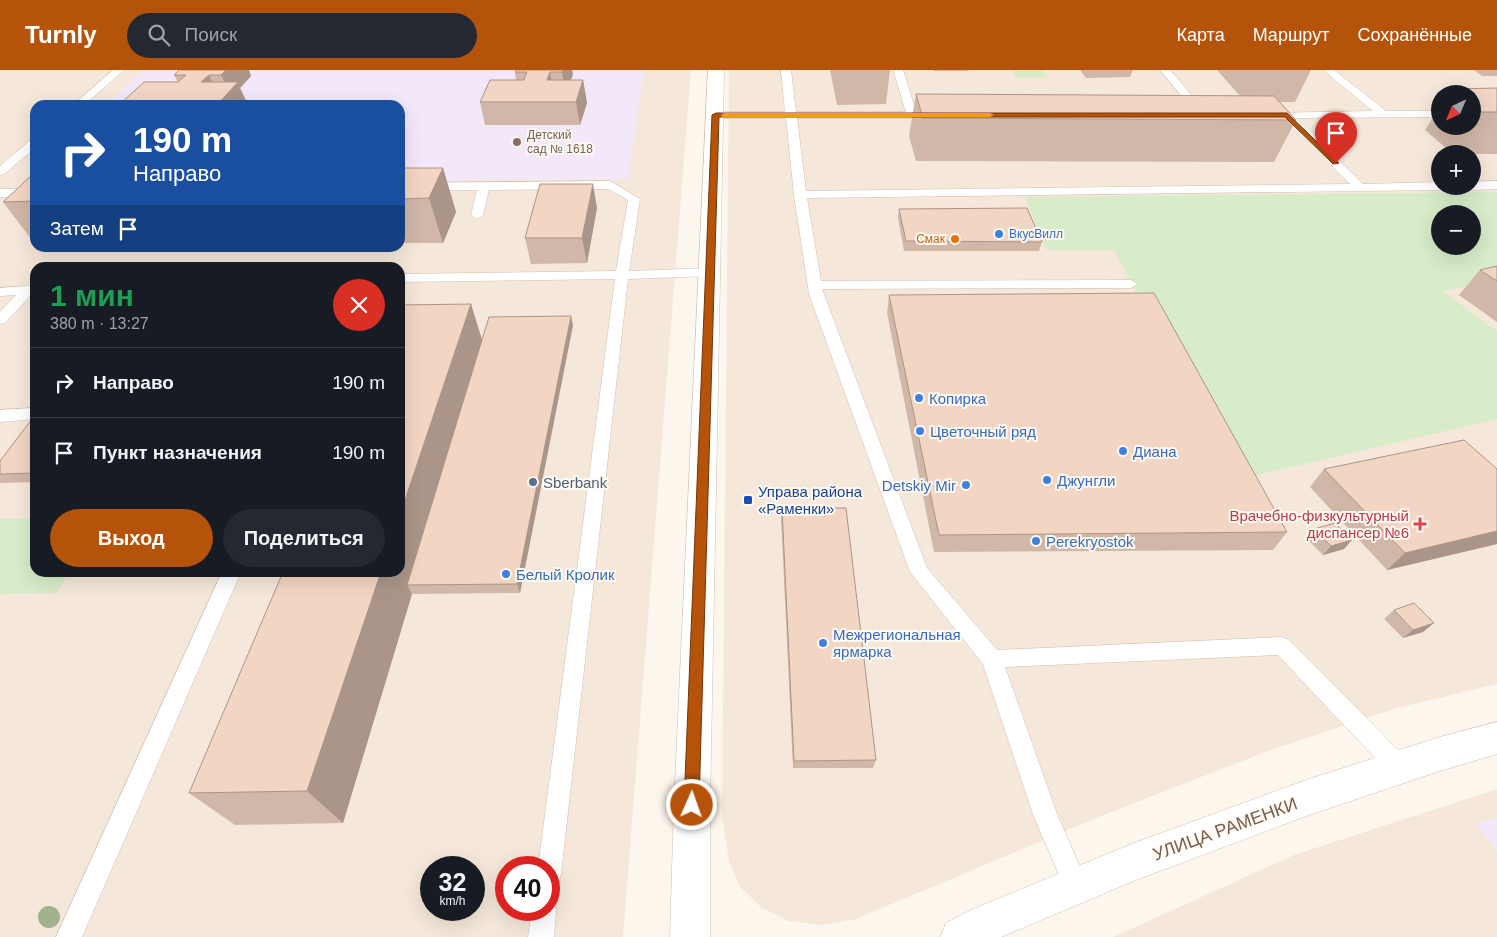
<!DOCTYPE html>
<html lang="ru">
<head>
<meta charset="utf-8">
<style>
  body { margin:0; font-family:Helvetica,sans-serif; background:#242831; color:#f1f3f6; height:100vh; display:flex; flex-direction:column; font-size:19px; white-space:nowrap }
  * { box-sizing:border-box; margin:0 }
  p { font-size:16px; color:#9ea1a6 }
  .icon { flex:none; width:28px; height:28px; fill:none; stroke:currentColor; stroke-width:2; stroke-linecap:round; stroke-linejoin:round }
  .map { position:relative; flex:1; overflow:hidden }
  .side { position:absolute; left:30px; top:192px; width:375px; height:315px; display:flex; flex-direction:column; background:#171b24; border-radius:15px; box-shadow:0 5px 20px #0002 }
  .side>* { flex:none }
  .top-card { position:absolute; left:30px; top:30px; width:375px; height:152px; border-radius:15px; box-shadow:0 5px 20px #0002; background:#1a4fa0; color:#fff; overflow:hidden }
  .needle { width:32px; rotate:224deg }
  .fabs { position:absolute; left:1431px; top:15px; display:grid; gap:10px }
  .fabs a { display:grid; place-items:center; width:50px; height:50px; border-radius:50%; background:#171b24; box-shadow:0 5px 20px #0002; font-size:25px }
  .speed { position:absolute; left:420px; top:786px; display:flex; gap:10px; font-size:25px; font-weight:700; text-align:center }
  .speed>* { display:grid; place-content:center; width:65px; height:65px; border-radius:50%; background:#171b24; box-shadow:0 5px 20px #0002; line-height:1 }
  .speed small { font-size:12px; font-weight:400 }
  .speed .limit { border:8px solid #d22; background:#fff; color:#111 }
  .pin { position:absolute; display:grid; place-items:center; width:42px; height:42px; color:#fff; margin:-51px -21px; border-radius:50% 50% 50% 0; rotate:-45deg; box-shadow:0 0 5px #0007 }
  .pin .icon { rotate:45deg }
  .me { position:absolute; width:55px; margin:-28px; rotate:2deg; stroke-linejoin:round; filter:drop-shadow(0 0 4px #0008) }
  .turn { display:flex; align-items:center; gap:18px; height:105px; padding:0 20px; font-size:22px }
  .turn .icon { width:65px; height:65px; stroke-width:2.5 }
  .turn b { display:block; font-size:35px; line-height:42px }
  .then { display:flex; align-items:center; height:48px; padding:0 20px; background:#0003; gap:10px; font-size:19px }
  .round { display:grid; place-items:center; flex:none; width:52px; height:52px; border-radius:26px; background:#242831 }
  .head { display:flex; align-items:center; justify-content:space-between; height:85px; padding:0 20px }
  h1 { font-size:30px; font-weight:800; line-height:38px; color:#1e9e55 }
  .cta { display:flex; gap:10px; margin-top:auto; padding:10px 20px }
  .cta a { flex:1; height:58px; border-radius:30px; background:#b45309; color:#fff; font-size:20px; font-weight:800; line-height:58px; text-align:center }
  .cta a+a { background:#242831; color:#f1f3f6 }
  ul { padding:0; list-style:none }
  li { display:flex; align-items:center; gap:15px; height:70px; padding:0 20px; border-top:1px solid #363941 }
  li div { flex:1 }
  li b { display:block; font-size:19px }
  li em { font-style:normal }
  header { display:flex; align-items:center; gap:30px; box-sizing:border-box; height:70px; padding:0 25px; background:#b45309; color:#fff }
  header strong { font-size:24px }
  nav { display:flex; gap:28px; margin-inline-start:auto; font-size:18px }
  .search { width:350px; height:45px; background:#242831; display:flex; align-items:center; gap:12px; box-sizing:border-box; padding:0 18px; border-radius:28px; color:#9ea1a6; font-size:19px }
  .map>svg:first-child { display:block }
  .residential { fill:#f5e8da; fill-rule:evenodd }
  .education { fill:#f3e8fa }
  .green { fill:#d8ecc9; fill-rule:evenodd }
  .lines { fill:none; stroke-linecap:round; stroke-linejoin:round }
  .service-casing { stroke:#d1beb0; stroke-width:1 }
  .minor-casing { stroke:#d1beb0; stroke-width:1 }
  .tertiary-casing { stroke:#d1beb0; stroke-width:1 }
  .service { fill:#fff; fill-rule:evenodd }
  .minor { fill:#fff; fill-rule:evenodd }
  .tertiary { fill:#fff; fill-rule:evenodd }
  .tree { fill:#a0b28e }
  .wall { fill:#d1b7a8 }
  .shaded-wall { fill:#aa9588 }
  .building { fill:#f3d5c3; stroke:#aa9588 }
  .route { fill:#b45309; stroke:#753606 }
  .slow { fill:#f59e0b }
  .education-dot { fill:#8d6e63; stroke:#fffaf3; stroke-width:2 }
  .shop-dot { fill:#3f7fe0; stroke:#fffaf3; stroke-width:2 }
  .food-dot { fill:#e8710a; stroke:#fffaf3; stroke-width:2 }
  .service-dot { fill:#5c6f8a; stroke:#fffaf3; stroke-width:2 }
  .transit-dot { fill:#1a4fb4; stroke:#fffaf3; stroke-width:2 }
  .health-dot { fill:#e0444e; stroke:#fffaf3; stroke-width:2 }
  .labels { text-anchor:middle; dominant-baseline:central; stroke-width:4; stroke-linejoin:round; paint-order:stroke }
  .far-education-label { font-size:12px; fill:#785e54; stroke:#fffaf3; text-anchor:start }
  .far-shop-label { font-size:12px; fill:#366cbe; stroke:#fffaf3; text-anchor:start }
  .far-food-label { font-size:12px; fill:#c56008; stroke:#fffaf3; text-anchor:end }
  .shop-label { font-size:15px; fill:#366cbe; stroke:#fffaf3; text-anchor:start }
  .service-label { font-size:15px; fill:#4e5e75; stroke:#fffaf3; text-anchor:start }
  .transit-label { font-size:15px; fill:#164399; stroke:#fffaf3; text-anchor:start }
  .health-label { font-size:15px; fill:#be3a42; stroke:#fffaf3; text-anchor:end }
  .near-street-label { font-size:18px; fill:#7a5c4d; stroke:#fffaf3 }
</style>
</head>
<body>
<header>
<strong>Turnly</strong>
<div class="search"><svg class="icon" aria-label="search" viewBox="0 0 24 24"><circle cx="10" cy="10" r="6"/><path d="M15 15l6 6"/></svg>Поиск</div>
<nav><a>Карта</a><a>Маршрут</a><a>Сохранённые</a></nav>
</header>
<div class="map">
<svg width="1497" height="867" viewBox="0 0 1497 867">
  <rect width="100%" height="100%" fill="#fdf6ec"/>
  <g class="residential">
    <path d="M0 0H691L623 867H0ZM35 35H400V178H35ZM35 198H400V502H35ZM431 798H474V840H431ZM506 798H549V840H506Z"/>
    <path d="M729 0H1497V614L1397 638 1268 681 1101 746 856 849 822 855 789 851 762 838 740 817 729 792 722 746ZM1440 24H1472V56H1440ZM1440 84H1472V116H1440ZM1440 144H1472V176H1440Z"/>
    <path d="M1497 719V867H1113L1294 785Z"/>
  </g>
  <g class="education">
    <path d="M144 0H644L628 109 400 111V35H106Z"/>
    <path d="M1497 747V780L1475 754Z"/>
  </g>
  <g class="green">
    <path d="M1012 0H1042L1047 7 1017 8Z"/>
    <path d="M1497 122V211L1443 221 1497 261V349L1236 410 1114 180H1046L1025 127ZM1440 144H1472V176H1440Z"/>
    <path d="M0 449H35V502L69 503 56 523 0 524Z"/>
  </g>
  <g class="lines">
    <g class="service-casing">
      <g id="service">
        <path d="M113 0H124L84 35H73Z"/>
        <path d="M781 0H791L796 42H906L893 0H903L916 42H937L942 45 937 48H797L806 121 1350 114 1284 48 1264 47 1263 45 1264 43 1373 41 1323 0H1334L1386 41H1440V47L1296 48 1363 114 1440 112V116H1446L1440 120 807 128 821 211 1131 210 1138 214 1131 218 822 219 927 498 997 580 1282 567 1289 570 1407 689 1410 697 1407 705 1399 708 1391 705 1278 585 1005 597 1057 744 1089 817 1086 826 1077 829 1068 826 1034 747 983 594 910 502 809 224 794 125 786 48H716L711 45 716 42H785Z"/>
        <path d="M1160 0H1170L1206 42 1207 44 1206 46H1198Z"/>
        <path d="M35 69V78L4 104 0 105V96L31 70Z"/>
        <path d="M610 111 640 129 629 201 711 198 718 202 711 206 628 209 561 804 558 813 549 816V798H538L615 209 400 212V204L616 201 628 130 608 119 489 120 483 145 477 149 471 145 477 120 400 121V113Z"/>
        <path d="M1497 111V119L1472 120 1466 116H1472V112Z"/>
        <rect x="0" y="119" width="35" height="8"/>
        <path d="M28 216 35 217V223L32 224 5 253 0 254V242L16 225 0 226V218Z"/>
        <path d="M34 338 35 349 0 352V340Z"/>
        <path d="M222 502H241L82 867H56Z"/>
        <path d="M549 830 553 831 556 840 554 867H528L532 840H549Z"/>
      </g>
    </g>
    <g class="minor-casing">
      <path id="minor" d="M1497 652V684L1440 701 1309 745 1136 810 1001 867H940L946 853 973 839 1134 773 1309 709 1440 667Z"/>
    </g>
    <g class="tertiary-casing">
      <path id="tertiary" d="M708 0H724L710 735V867H670L674 735Z"/>
    </g>
    <use href="#service" class="service"/>
    <use href="#minor" class="minor"/>
    <use href="#tertiary" class="tertiary"/>
  </g>
  <circle class="tree" cx="49" cy="847" r="11"/>
  <g class="wall">
    <path d="M179 0 251 6 240 18 248 35H120V34L178 12 174 5Z"/>
    <path d="M516 0H572L573 4 571 10H583L587 33 580 55H485L480 32 516 10 515 2Z"/>
    <path d="M830 0H890L886 34 837 35Z"/>
    <path d="M933 0H969L968 1H934Z"/>
    <path d="M1080 0H1133L1130 7 1086 8Z"/>
    <path d="M1217 0H1311L1295 32H1280L1296 50 1274 92 916 91 909 66 916 24 1240 26Z"/>
    <path d="M1474 0H1497V6H1482Z"/>
    <path d="M1497 18V84H1453L1425 60 1440 37V56H1472V24H1449L1452 19Z"/>
    <path d="M400 98H443L456 142 443 173H400Z"/>
    <path d="M35 102V174L3 132Z"/>
    <path d="M597 138 587 193 531 194 525 168Z"/>
    <path d="M899 139 1042 172 1039 181H904L898 148Z"/>
    <path d="M1497 196V252L1459 225 1480 200Z"/>
    <path d="M889 225 1287 462 1273 480 934 482 887 243Z"/>
    <path d="M471 234 482 270 573 255 520 523 412 524 343 753 235 755 189 723Z"/>
    <path d="M35 345V412L0 413V391Z"/>
    <path d="M1324 399H1497V474L1387 500 1310 417Z"/>
    <path d="M782 438 876 690 873 698H793L781 448Z"/>
    <path d="M1314 459 1344 479 1323 485 1306 468Z"/>
    <path d="M1394 540 1423 562 1403 568 1384 549Z"/>
  </g>
  <g class="shaded-wall">
    <path d="M226 0H249L251 6 240 18 248 35H217L229 21 221 5Z"/>
    <path d="M563 0H572L573 4 566 25 562 2Z"/>
    <path d="M550 2 554 25 551 33 547 10Z"/>
    <path d="M209 5 220 28 201 12Z"/>
    <path d="M583 10 587 33 580 55 576 32Z"/>
    <path d="M443 98 456 142 443 173 429 128Z"/>
    <path d="M593 114 597 138 587 193 582 168Z"/>
    <path d="M471 234 485 280 407 515 412 524 343 753 307 721 381 502H400V445Z"/>
    <path d="M571 246 573 255 520 523 517 514Z"/>
    <path d="M1497 461V474L1387 500 1405 483Z"/>
    <path d="M1352 470 1344 479 1323 485 1331 476Z"/>
    <path d="M1434 553 1423 562 1403 568 1413 560Z"/>
  </g>
  <g class="building">
    <path d="M179 0H226L221 5H209L201 12H238L217 35 120 34 144 12H178L186 5H174Z"/>
    <path d="M516 0H563L562 2H550L547 10H583L576 32H480L490 10H524L527 2H515Z"/>
    <path d="M1497 18V42H1482L1472 34V24H1458L1452 19Z"/>
    <path d="M916 24 1274 26 1296 50 923 48Z"/>
    <path d="M400 98H443L429 128 400 129Z"/>
    <path d="M35 102V131L3 132Z"/>
    <path d="M540 114H593L582 168H525Z"/>
    <path d="M1027 138 1042 172 906 171 899 139Z"/>
    <path d="M1497 196V211L1480 200Z"/>
    <path d="M1154 223 1287 462 939 465 889 225Z"/>
    <path d="M471 234 400 445V235Z"/>
    <path d="M571 246 517 514 407 515 489 247Z"/>
    <path d="M35 345V403L0 404V391Z"/>
    <path d="M1464 370 1497 399V461L1405 483 1324 399Z"/>
    <path d="M782 438H846L876 690 794 691Z"/>
    <path d="M1335 453 1352 470 1331 476 1314 459Z"/>
    <path d="M283 502H381L307 721 189 723Z"/>
    <path d="M1414 533 1434 553 1413 560 1394 540Z"/>
  </g>
  <path class="route" d="M716 43H1287L1339 93 1333 94 1285 47H719L699 735 697 741 692 743 686 741 684 735 712 45Z"/>
  <path class="slow" d="M724 43H990L994 45 990 47H722L721 45Z"/>
  <circle class="education-dot" cx="517" cy="72" r="5"/>
  <g class="shop-dot">
    <circle cx="999" cy="164" r="5"/>
    <circle cx="919" cy="328" r="5"/>
    <circle cx="920" cy="361" r="5"/>
    <circle cx="1123" cy="381" r="5"/>
    <circle cx="1047" cy="410" r="5"/>
    <circle cx="966" cy="415" r="5"/>
    <circle cx="1036" cy="471" r="5"/>
    <circle cx="506" cy="504" r="5"/>
    <circle cx="823" cy="573" r="5"/>
  </g>
  <circle class="food-dot" cx="955" cy="169" r="5"/>
  <circle class="service-dot" cx="533" cy="412" r="5"/>
  <rect class="transit-dot" x="743" y="425" width="10" height="10" rx="2.5"/>
  <path class="health-dot" d="M1417.5 446.5h5v5h5v5h-5v5h-5v-5h-5v-5h5z"/>
  <g class="labels">
    <g class="far-education-label">
      <text x="527" y="65">Детский<tspan x="527" dy="14">сад № 1618</tspan></text>
    </g>
    <g class="far-shop-label">
      <text x="1009" y="164">ВкусВилл</text>
    </g>
    <g class="far-food-label">
      <text x="945" y="169">Смак</text>
    </g>
    <g class="shop-label">
      <text x="929" y="328">Копирка</text>
      <text x="930" y="361">Цветочный ряд</text>
      <text x="1133" y="381">Диана</text>
      <text x="1057" y="410">Джунгли</text>
      <text x="956" y="415" text-anchor="end">Detskiy Mir</text>
      <text x="1046" y="471">Perekryostok</text>
      <text x="516" y="504">Белый Кролик</text>
      <text x="833" y="564">Межрегиональная<tspan x="833" dy="17">ярмарка</tspan></text>
    </g>
    <g class="service-label">
      <text x="543" y="412">Sberbank</text>
    </g>
    <g class="transit-label">
      <text x="758" y="421">Управа района<tspan x="758" dy="17">«Раменки»</tspan></text>
    </g>
    <g class="health-label">
      <text x="1409" y="445">Врачебно-физкультурный<tspan x="1409" dy="17">диспансер №6</tspan></text>
    </g>
    <g class="near-street-label">
      <text transform="translate(1225 759) rotate(-20)">УЛИЦА РАМЕНКИ</text>
    </g>
  </g>
</svg>
<div class="fabs">
<a><svg class="needle" viewBox="-14 -14 28 28"><path d="M0-13l5 13h-10z" fill="#e53935"/><path d="M0 13l5-13h-10z" fill="#9ea1a6"/></svg></a>
<a>+</a>
<a>−</a>
</div>
<div class="speed"><div>32<small>km/h</small></div><div class="limit">40</div></div>
<div class="pin" style="left:1336px;top:93px;background:#d93025"><svg class="icon" aria-label="arrive" viewBox="0 0 24 24"><path d="M6 21V4h12l-3 4 3 4H6"/></svg></div>
<svg class="me" style="left:692px;top:735px" viewBox="-20 -20 40 40"><circle r="17" fill="#b45309" stroke="#fff" stroke-width="3"/><path d="M0-11L8 9 0 5-8 9z" fill="#fff"/></svg>
<div class="top-card">
<div class="turn"><svg class="icon" aria-label="right" viewBox="0 0 24 24"><path d="M7 20v-9h11M14 6l5 5-5 5"/></svg><div><b>190 m</b>Направо</div></div>
<div class="then">Затем<svg class="icon" aria-label="arrive" viewBox="0 0 24 24"><path d="M6 21V4h12l-3 4 3 4H6"/></svg></div>
</div>
<section class="side">
<div class="head"><div><h1>1 мин</h1><p>380 m · 13:27</p></div><a class="round" style="background:#d93025;color:#fff"><svg class="icon" aria-label="close" viewBox="0 0 24 24"><path d="M6 6l12 12M18 6L6 18"/></svg></a></div>
<ul>
<li><svg class="icon" aria-label="right" viewBox="0 0 24 24"><path d="M7 20v-9h11M14 6l5 5-5 5"/></svg><div><b>Направо</b></div><em>190 m</em></li>
<li><svg class="icon" aria-label="arrive" viewBox="0 0 24 24"><path d="M6 21V4h12l-3 4 3 4H6"/></svg><div><b>Пункт назначения</b></div><em>190 m</em></li>
</ul>
<div class="cta"><a>Выход</a><a>Поделиться</a></div>
</section>
</div>
</body>
</html>
